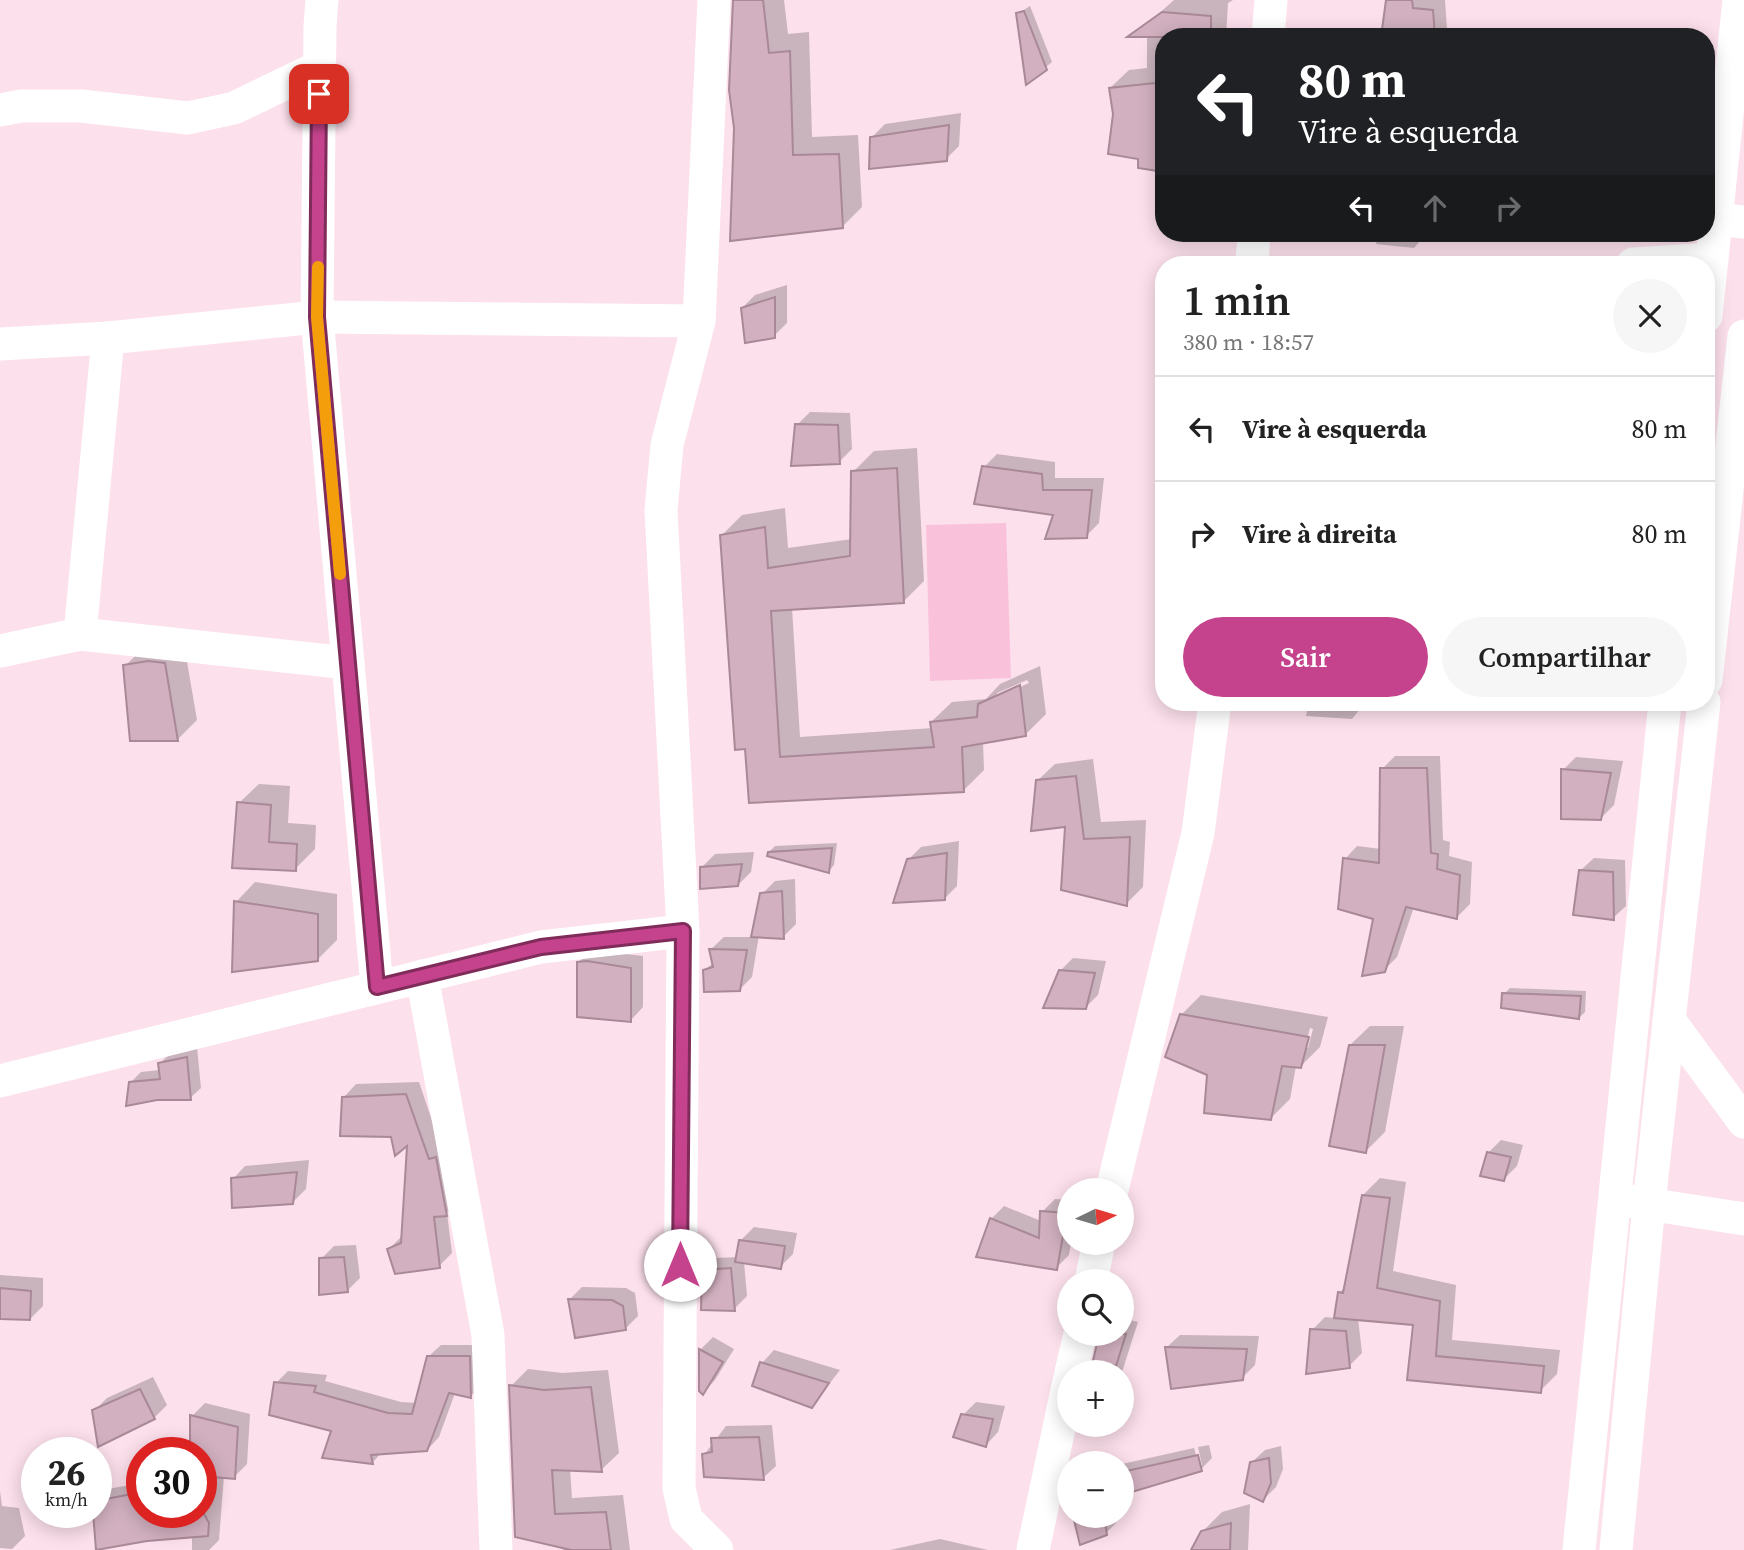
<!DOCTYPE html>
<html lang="pt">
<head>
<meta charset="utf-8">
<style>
  body { margin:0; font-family:"Source Serif 4",serif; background:#f6f6f6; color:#222; height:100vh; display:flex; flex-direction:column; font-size:26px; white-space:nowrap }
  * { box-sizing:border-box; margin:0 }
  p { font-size:23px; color:#767676 }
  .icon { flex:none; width:38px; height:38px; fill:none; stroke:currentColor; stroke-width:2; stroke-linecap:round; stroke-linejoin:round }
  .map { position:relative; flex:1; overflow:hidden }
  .drawer { position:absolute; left:1155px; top:256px; width:560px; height:455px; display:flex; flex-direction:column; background:#fff; border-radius:28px; box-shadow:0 4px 18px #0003 }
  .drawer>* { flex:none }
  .top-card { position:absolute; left:1155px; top:28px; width:560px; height:214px; border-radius:28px; box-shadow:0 4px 18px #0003; background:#202124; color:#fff; overflow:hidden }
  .needle { width:46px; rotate:85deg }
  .buttons { position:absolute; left:1057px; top:1178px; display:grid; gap:14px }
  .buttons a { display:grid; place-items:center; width:77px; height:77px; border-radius:50%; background:#fff; box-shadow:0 4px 18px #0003; font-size:35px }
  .speed { position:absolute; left:21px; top:1437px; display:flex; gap:14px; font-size:35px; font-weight:700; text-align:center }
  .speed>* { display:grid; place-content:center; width:91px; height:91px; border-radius:50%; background:#fff; box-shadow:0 4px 18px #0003; line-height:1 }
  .speed small { font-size:18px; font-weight:400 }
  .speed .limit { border:10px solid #d22; background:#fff; color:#111 }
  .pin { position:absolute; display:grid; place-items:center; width:60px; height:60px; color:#fff; margin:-30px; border-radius:14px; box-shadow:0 4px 10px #0006 }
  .me { position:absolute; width:77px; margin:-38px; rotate:0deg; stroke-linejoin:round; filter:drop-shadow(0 0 5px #0008) }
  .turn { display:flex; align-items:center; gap:24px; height:147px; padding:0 28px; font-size:32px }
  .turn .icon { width:91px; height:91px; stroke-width:2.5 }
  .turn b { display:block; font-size:49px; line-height:60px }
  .lanes { display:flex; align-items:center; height:66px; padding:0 28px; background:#0003; justify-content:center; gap:35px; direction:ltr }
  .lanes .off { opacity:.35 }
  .round { display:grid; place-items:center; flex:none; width:74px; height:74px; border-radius:37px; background:#f6f6f6 }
  .headline { display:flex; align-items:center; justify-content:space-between; height:119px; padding:0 28px }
  h1 { font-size:42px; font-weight:600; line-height:52px }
  .primary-button { display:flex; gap:14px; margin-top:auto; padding:14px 28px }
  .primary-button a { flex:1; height:80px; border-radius:42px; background:#c5438c; color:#fff; font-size:28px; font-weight:600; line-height:80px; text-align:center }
  .primary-button a+a { background:#f6f6f6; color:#222 }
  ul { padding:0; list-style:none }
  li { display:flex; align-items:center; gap:21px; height:105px; padding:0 28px; border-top:2px solid #e0e0e0 }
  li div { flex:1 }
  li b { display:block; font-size:26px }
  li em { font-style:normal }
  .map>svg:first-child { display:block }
  .green { fill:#fac1db }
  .shadow { fill:#0003; fill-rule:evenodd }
  .building { fill:#d2b0bf; stroke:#a98997; stroke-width:2 }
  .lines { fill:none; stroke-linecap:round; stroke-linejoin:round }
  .minor { stroke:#fff; stroke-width:33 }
  .route-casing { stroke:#802c5b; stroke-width:18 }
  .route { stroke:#c5438c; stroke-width:12 }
  .slow { stroke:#f59e0b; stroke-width:12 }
</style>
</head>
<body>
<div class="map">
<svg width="1744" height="1550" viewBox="0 0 1744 1550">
  <rect width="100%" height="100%" fill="#fce0ec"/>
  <path class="green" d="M1006 523 1011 678 930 681 926 525Z"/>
  <g class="shadow">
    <path d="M735 0H784L788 34 809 32 812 137 858 135 862 207 842 227 736 128Z"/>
    <path d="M1174 0H1233L1228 3 1226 37H1164V170L1140 158 1115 114 1110 88 1129 70 1147 68V24Z"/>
    <path d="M1387 0H1445L1447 29 1440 37H1383Z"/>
    <path d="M1030 6 1052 62 1027 82 1018 14Z"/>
    <path d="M961 113 959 146 946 159 872 137 885 124Z"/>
    <path d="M1379 233H1427L1414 248 1376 244Z"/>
    <path d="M787 285V323L774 336 742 308 755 295Z"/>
    <path d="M810 412 850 413 852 449 839 462 797 425Z"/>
    <path d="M917 448 924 581 903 602 792 608 800 737 933 728 931 722 952 702 986 699 1000 684 1040 666 1046 714 1025 735 983 742 984 770 964 790 751 801 721 536 742 515 785 508 788 548 852 539 853 472 874 451ZM1027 680 1029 683 997 697V693Z"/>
    <path d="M997 454 1055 462V478H1104L1099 523 1086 536 984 467Z"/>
    <path d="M184 644 197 720 177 740 125 666 145 646Z"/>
    <path d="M1309 702H1366L1352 719 1306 716Z"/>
    <path d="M1395 756H1440L1443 840 1450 842 1449 856 1472 862 1470 904 1457 917 1414 907 1397 957 1384 970 1375 917 1345 859 1357 846 1381 849 1382 769Z"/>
    <path d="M1576 757 1623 761 1614 805 1601 818 1563 770Z"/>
    <path d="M1093 759 1101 822 1146 820 1143 887 1126 904 1037 781 1055 764Z"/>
    <path d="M259 784 290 786 288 823 316 825 315 849 295 869 234 867 239 803Z"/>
    <path d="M959 841 957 886 944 899 908 860 921 847Z"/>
    <path d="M837 843 834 865 829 871 769 852 775 846Z"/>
    <path d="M754 852 751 872 738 885 702 867 715 854Z"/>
    <path d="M1594 858 1625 860 1626 906 1613 918 1581 870Z"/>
    <path d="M795 879 796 924 783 937 759 935 752 977 739 990 705 970 714 962 711 949 724 937H753L762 894 775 881Z"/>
    <path d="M255 882 337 894V940L317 960 236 902Z"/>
    <path d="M591 950 643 956V1007L631 1020 578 963Z"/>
    <path d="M1073 958 1106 961 1098 995 1085 1008 1060 971Z"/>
    <path d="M1510 988 1586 991 1585 1012 1579 1018 1504 994Z"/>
    <path d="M1201 995 1328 1017 1320 1047 1301 1066H1296L1290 1099 1270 1119 1209 1074 1181 1015ZM1310 1028 1313 1029 1308 1048H1305Z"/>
    <path d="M1370 1026H1404L1385 1132 1366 1151 1350 1045Z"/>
    <path d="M197 1047 201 1088 190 1098 130 1083 141 1072 160 1070 159 1064 170 1054Z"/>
    <path d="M419 1082 459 1201 447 1213 452 1253 439 1266 389 1249 402 1236 409 1143 392 1135 344 1097 356 1084Z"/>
    <path d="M1501 1140 1523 1145 1517 1166 1504 1179 1488 1153Z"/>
    <path d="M309 1160 306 1189 293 1202 233 1179 245 1166Z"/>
    <path d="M1380 1178 1406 1182 1393 1271 1456 1285 1452 1340 1560 1350 1557 1374 1540 1391 1409 1379 1415 1324 1358 1318 1362 1353 1349 1366 1312 1330 1325 1317 1335 1318 1339 1293 1346 1286 1363 1195Z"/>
    <path d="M1055 1199 1069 1200 1071 1242 1069 1255 1056 1268 991 1219 1004 1206 1041 1221 1042 1212Z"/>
    <path d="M754 1227 797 1233 793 1254 780 1267 744 1262 747 1296 734 1309 703 1271 716 1258 738 1257 741 1240Z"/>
    <path d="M356 1245 360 1278 347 1291 321 1259 334 1246Z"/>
    <path d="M0 1275 43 1278V1306L30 1319 0 1317Z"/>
    <path d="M582 1287 626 1288 635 1293 638 1316 625 1329 570 1299Z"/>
    <path d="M1122 1318 1138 1322 1122 1372H1093L1100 1334H1122Z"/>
    <path d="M1180 1335 1259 1336 1255 1365 1242 1378 1167 1347Z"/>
    <path d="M713 1337 734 1349 715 1380 703 1393 701 1349Z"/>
    <path d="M441 1345H481L482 1384 471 1396 455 1393 439 1437 427 1450 382 1452 373 1462 324 1457 333 1429 276 1383 288 1371 327 1375 325 1381 401 1402 417 1403 428 1357Z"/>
    <path d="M774 1350 840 1370 812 1406 762 1363Z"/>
    <path d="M528 1369 562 1373 608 1370 619 1453 601 1470 570 1469 572 1498 623 1495 630 1550H563L511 1386Z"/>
    <path d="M153 1377 167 1405 154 1418 99 1444 94 1411 107 1398Z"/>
    <path d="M1122 1386 1127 1387 1122 1397Z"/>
    <path d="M976 1402 1005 1406 998 1432 986 1445 963 1415Z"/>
    <path d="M205 1403 250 1414 247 1464 234 1477 224 1476 219 1540 209 1550H192V1535L98 1548 96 1500 107 1489 142 1483V1512H201V1452H192V1416Z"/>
    <path d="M1081 1424H1105L1094 1435 1079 1434Z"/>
    <path d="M772 1425 776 1466 763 1478 704 1455 726 1426Z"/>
    <path d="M1209 1445 1212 1458 1201 1469 1122 1494V1464L1194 1448 1199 1465H1202L1198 1447Z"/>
    <path d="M1281 1446 1283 1469 1276 1487 1263 1500 1251 1463 1265 1450Z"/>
    <path d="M0 1491 2 1506 19 1508 25 1536 12 1549 0 1548Z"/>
    <path d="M1250 1504 1248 1550H1191L1202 1532 1222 1512Z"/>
    <path d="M1077 1516H1116L1117 1522 1106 1533Z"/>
    <path d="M940 1539 988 1550H890Z"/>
  </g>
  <g class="building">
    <path d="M733 0H763L769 53 790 51 793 155 839 154 843 228 730 241 734 128 729 90Z"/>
    <path d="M1386 0H1412L1413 8 1433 10 1435 37H1381Z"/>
    <path d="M1024 11 1047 70 1026 85 1016 13Z"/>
    <path d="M1162 12 1211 16V37H1127Z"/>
    <path d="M1164 82V172L1138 168V159L1108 154 1113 114 1109 88Z"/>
    <path d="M949 125 947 161 869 169 870 137Z"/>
    <path d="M775 297V338L745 343 741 308Z"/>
    <path d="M795 424 838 425 840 464 791 466Z"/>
    <path d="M982 466 1042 474 1043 490H1092L1087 538 1045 539 1053 515 974 504Z"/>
    <path d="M897 468 904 603 771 611 780 757 934 747 930 722 977 717 978 704 1020 685 1026 736 962 747 964 792 749 803 745 749 735 750 720 535 765 527 768 568 850 556 851 471Z"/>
    <path d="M148 661 165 663 178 741H130L123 665Z"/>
    <path d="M1380 768H1427L1431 853 1438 854 1437 869 1460 875 1457 919 1406 907 1385 972 1362 976 1373 919 1338 909 1343 858 1379 863Z"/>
    <path d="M1561 769 1611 773 1601 820 1561 819Z"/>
    <path d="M1076 776 1084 839 1130 837 1127 906 1061 890 1065 827 1031 831 1036 780Z"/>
    <path d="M237 802 271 805 269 842 297 844 296 871 232 868Z"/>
    <path d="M832 848 829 873 767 856 768 852Z"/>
    <path d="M947 853 945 900 893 903 907 859Z"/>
    <path d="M742 864 738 886 700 889V867Z"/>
    <path d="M1579 870 1613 872 1614 920 1573 915Z"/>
    <path d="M782 891 784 939 751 937 760 893Z"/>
    <path d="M234 901 318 914V961L232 972Z"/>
    <path d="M709 949 747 950 740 991 704 992 703 970 713 967Z"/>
    <path d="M587 961 631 968V1022L577 1017V962Z"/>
    <path d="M1059 970 1095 973 1086 1009 1043 1008Z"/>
    <path d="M1502 993 1581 996 1579 1019 1501 1008Z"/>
    <path d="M1180 1014 1309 1037 1301 1068 1282 1066 1271 1120 1204 1113 1207 1075 1165 1057Z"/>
    <path d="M1349 1045H1385L1366 1153 1329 1146Z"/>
    <path d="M187 1057 191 1100H157L126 1106 129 1082 160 1079 158 1063Z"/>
    <path d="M406 1094 429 1159 436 1157 447 1216 434 1217 440 1268 395 1274 387 1249 401 1243 407 1146 395 1156 391 1137 340 1136 342 1097Z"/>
    <path d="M1487 1152 1511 1157 1504 1181 1480 1176Z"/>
    <path d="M297 1172 293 1204 232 1208 231 1178Z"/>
    <path d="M1362 1195 1390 1198 1377 1288 1440 1301 1436 1356 1544 1366 1541 1393 1407 1380 1413 1325 1334 1318 1338 1292 1343 1293Z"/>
    <path d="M1040 1211 1067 1213 1057 1270 976 1257 990 1218 1039 1238Z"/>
    <path d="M739 1240 785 1246 781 1269 735 1262Z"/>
    <path d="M344 1257 348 1292 319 1295V1258Z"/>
    <path d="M731 1268 735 1311 701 1310 702 1270Z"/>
    <path d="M0 1288 31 1291 30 1320 0 1319Z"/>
    <path d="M568 1299 612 1300 623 1306 626 1330 575 1338Z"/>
    <path d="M1310 1329 1346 1331 1350 1368 1306 1374Z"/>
    <path d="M1099 1334H1126L1116 1366 1093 1361Z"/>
    <path d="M1165 1347 1247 1349 1243 1380 1171 1389Z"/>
    <path d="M699 1349 723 1362 703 1395 699 1391Z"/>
    <path d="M427 1356H470L471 1398 449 1393 427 1451 371 1455 373 1464 322 1458 331 1431 269 1415 274 1382 316 1386 314 1392 388 1413 412 1414Z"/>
    <path d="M760 1362 829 1383 812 1408 752 1386Z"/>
    <path d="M509 1385 544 1390 591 1387 602 1472 552 1470 555 1514 606 1512 611 1550H571L515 1537Z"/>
    <path d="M140 1389 155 1419 98 1447 92 1410Z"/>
    <path d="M961 1414 993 1419 986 1447 953 1437Z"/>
    <path d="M190 1415 238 1427 235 1479 201 1476V1452H190Z"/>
    <path d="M759 1437 764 1480 704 1477 702 1454 712 1452 711 1438Z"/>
    <path d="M1198 1455 1202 1471 1122 1495V1472Z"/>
    <path d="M1269 1458 1271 1483 1263 1502 1244 1493 1250 1462Z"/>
    <path d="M142 1492V1512H203L209 1523 208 1536 147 1541 96 1550 93 1512H96V1501Z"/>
    <path d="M1073 1516H1104L1107 1535 1080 1545Z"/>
    <path d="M1231 1523 1230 1550H1191L1201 1531Z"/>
  </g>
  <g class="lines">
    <g class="minor">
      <path d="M322 0 320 26 317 317 348 663"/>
      <path d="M714 0 699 321 667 445 661 510 683 931 679 1488 686 1519 717 1550"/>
      <path d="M1268 37 1271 0"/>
      <path d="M0 110 21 106H81L188 118 234 108 319 67"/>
      <path d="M1716 219 1744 222"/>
      <path d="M1252 264 1254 233"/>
      <path d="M1633 264 1712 259"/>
      <path d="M1706 316 1739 0"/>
      <path d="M0 344 108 338 317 317 699 321"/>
      <path d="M80 634 108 338"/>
      <path d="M0 651 80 634 348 663 377 987"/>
      <path d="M1706 680 1744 336"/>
      <path d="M422 976 488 1335 496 1550"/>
      <path d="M1669 1020 1744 1122"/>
      <path d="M0 1081 541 947 683 931"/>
      <path d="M1112 1190 1198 833 1215 702"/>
      <path d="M1628 1201 1744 1219"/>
      <path d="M1091 1281 1099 1242"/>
      <path d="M1071 1372 1080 1334"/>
      <path d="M1033 1550 1069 1381"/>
      <path d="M1579 1550 1665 702"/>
      <path d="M1616 1550 1649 1204 1704 702"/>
    </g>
  </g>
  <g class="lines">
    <g class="route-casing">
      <path id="route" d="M319 94 317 317 377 987 541 947 683 931 680 1265"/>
    </g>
    <use href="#route" class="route"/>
    <path class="slow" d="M318 267 317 317 340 574"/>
  </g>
</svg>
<div class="buttons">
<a><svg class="needle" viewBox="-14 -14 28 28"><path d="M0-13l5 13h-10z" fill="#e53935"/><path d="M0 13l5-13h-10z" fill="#767676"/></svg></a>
<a><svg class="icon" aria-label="search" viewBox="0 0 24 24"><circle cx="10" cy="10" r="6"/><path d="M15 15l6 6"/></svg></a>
<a>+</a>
<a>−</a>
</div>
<div class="speed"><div>26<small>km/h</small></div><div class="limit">30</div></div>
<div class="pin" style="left:319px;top:94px;background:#d93025"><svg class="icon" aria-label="arrive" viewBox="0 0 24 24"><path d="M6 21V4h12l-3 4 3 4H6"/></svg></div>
<svg class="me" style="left:680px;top:1265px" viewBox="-20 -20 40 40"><circle r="19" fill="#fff"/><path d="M0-13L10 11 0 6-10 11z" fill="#c5438c"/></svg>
<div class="top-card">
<div class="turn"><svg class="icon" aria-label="left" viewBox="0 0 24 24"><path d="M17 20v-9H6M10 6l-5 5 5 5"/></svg><div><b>80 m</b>Vire à esquerda</div></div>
<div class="lanes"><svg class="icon" aria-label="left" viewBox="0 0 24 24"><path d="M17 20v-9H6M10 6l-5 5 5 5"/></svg><svg class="icon off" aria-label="ahead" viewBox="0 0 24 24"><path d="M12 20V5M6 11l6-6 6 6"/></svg><svg class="icon off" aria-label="right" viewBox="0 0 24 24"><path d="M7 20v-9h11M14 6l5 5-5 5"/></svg></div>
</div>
<section class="drawer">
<div class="headline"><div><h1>1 min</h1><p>380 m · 18:57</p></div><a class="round"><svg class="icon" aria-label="close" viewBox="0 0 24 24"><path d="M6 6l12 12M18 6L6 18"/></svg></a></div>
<ul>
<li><svg class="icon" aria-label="left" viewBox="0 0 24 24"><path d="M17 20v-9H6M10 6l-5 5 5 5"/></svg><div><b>Vire à esquerda</b></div><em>80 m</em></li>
<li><svg class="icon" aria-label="right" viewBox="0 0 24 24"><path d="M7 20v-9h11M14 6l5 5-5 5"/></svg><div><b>Vire à direita</b></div><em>80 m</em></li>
</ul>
<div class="primary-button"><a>Sair</a><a>Compartilhar</a></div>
</section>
</div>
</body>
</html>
